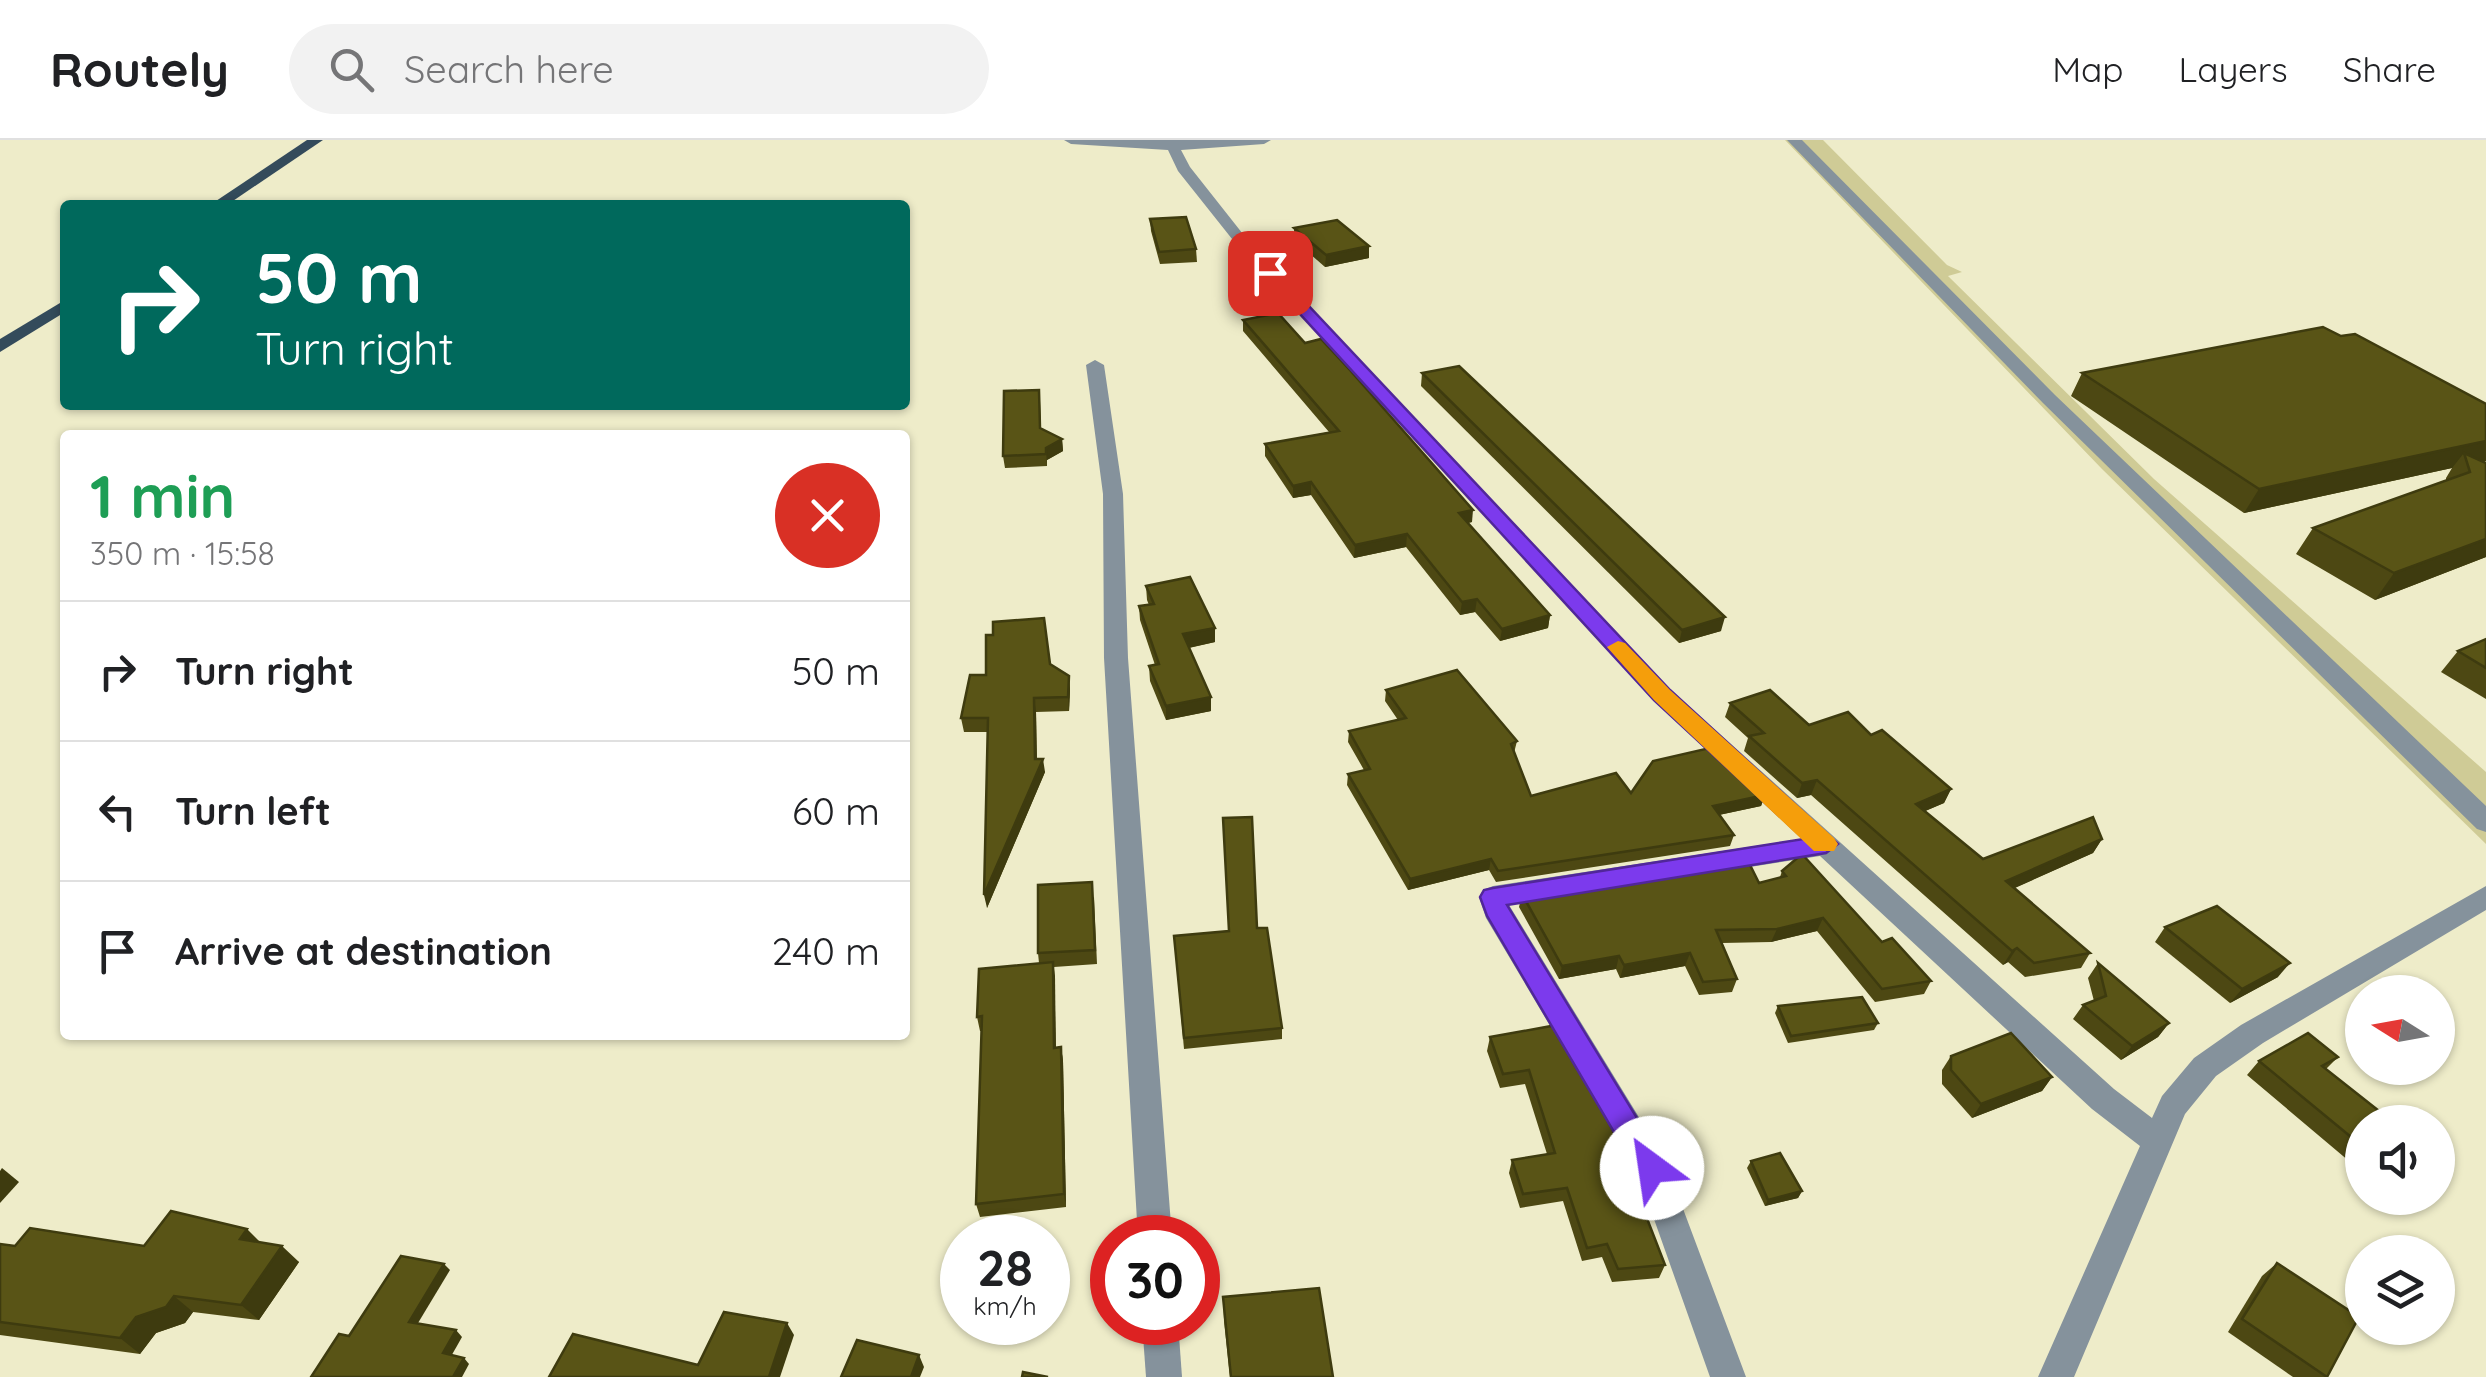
<!DOCTYPE html>
<html lang="en">
<head>
<meta charset="utf-8">
<style>
  body { margin:0; font-family:Quicksand,sans-serif; background:#f2f2f2; color:#202124; height:100vh; display:flex; flex-direction:column; font-size:38px; white-space:nowrap }
  * { box-sizing:border-box; margin:0 }
  p { font-size:32px; color:#757577 }
  .icon { flex:none; width:55px; height:55px; fill:none; stroke:currentColor; stroke-width:2; stroke-linecap:round; stroke-linejoin:round }
  .map { position:relative; flex:1; overflow:hidden }
  .details { position:absolute; left:60px; top:290px; width:850px; height:610px; display:flex; flex-direction:column; background:#fff; border-radius:10px; box-shadow:0 2px 8px #0004 }
  .details>* { flex:none }
  .top-card { position:absolute; left:60px; top:60px; width:850px; height:210px; border-radius:10px; box-shadow:0 2px 8px #0004; background:#00695c; color:#fff; overflow:hidden }
  .needle { width:65px; rotate:281deg }
  .buttons { position:absolute; left:2345px; top:835px; display:grid; gap:20px }
  .buttons a { display:grid; place-items:center; width:110px; height:110px; border-radius:50%; background:#fff; box-shadow:0 2px 8px #0004; font-size:50px }
  .speed { position:absolute; left:940px; top:1075px; display:flex; gap:20px; font-size:50px; font-weight:700; text-align:center }
  .speed>* { display:grid; place-content:center; width:130px; height:130px; border-radius:50%; background:#fff; box-shadow:0 2px 8px #0004; line-height:1 }
  .speed small { font-size:25px; font-weight:400 }
  .speed .limit { border:15px solid #d22; background:#fff; color:#111 }
  .pin { position:absolute; display:grid; place-items:center; width:85px; height:85px; color:#fff; margin:-42px; border-radius:20px; box-shadow:0 5px 15px #0006 }
  .me { position:absolute; width:110px; margin:-55px; rotate:329deg; stroke-linejoin:round; filter:drop-shadow(0 0 8px #0008) }
  .turn { display:flex; align-items:center; gap:35px; height:210px; padding:0 30px; font-size:45px }
  .turn .icon { width:130px; height:130px; stroke-width:2.5 }
  .turn b { display:block; font-size:70px; line-height:85px }
  .round { display:grid; place-items:center; flex:none; width:105px; height:105px; border-radius:52px; background:#f2f2f2 }
  .overview { display:flex; align-items:center; justify-content:space-between; height:170px; padding:0 30px }
  h1 { font-size:60px; font-weight:800; line-height:75px; color:#1e9e55 }
  ul { padding:0; list-style:none }
  li { display:flex; align-items:center; gap:30px; height:140px; padding:0 30px; border-top:2px solid #e0e0e0 }
  li div { flex:1 }
  li b { display:block; font-size:38px }
  li em { font-style:normal }
  header { display:flex; align-items:center; gap:60px; box-sizing:border-box; height:140px; padding:0 50px; background:#fff; border-bottom:2px solid #e0e0e0 }
  header strong { font-size:48px }
  nav { display:flex; gap:55px; margin-inline-start:auto; font-size:35px }
  .search { width:700px; height:90px; background:#f2f2f2; display:flex; align-items:center; gap:25px; box-sizing:border-box; padding:0 35px; border-radius:55px; color:#757577; font-size:38px }
  .map>svg:first-child { display:block }
  .green { fill:#cfcb96 }
  .lines { fill:none; stroke-linecap:round; stroke-linejoin:round }
  .minor { fill:#85929c; fill-rule:evenodd }
  .major { fill:#344b5b; fill-rule:evenodd }
  .wall { fill:#4d4813 }
  .shaded-wall { fill:#3e3b0f }
  .building { fill:#595416; stroke:#3e3b0f; stroke-width:2.5 }
  .route { fill:#7c3aed; stroke:#51269a; stroke-width:2.5 }
  .slow { fill:#f59e0b }
</style>
</head>
<body>
<header>
<strong>Routely</strong>
<div class="search"><svg class="icon" aria-label="search" viewBox="0 0 24 24"><circle cx="10" cy="10" r="6"/><path d="M15 15l6 6"/></svg>Search here</div>
<nav><a>Map</a><a>Layers</a><a>Share</a></nav>
</header>
<div class="map">
<svg width="2486" height="1237" viewBox="0 0 2486 1237">
  <rect width="100%" height="100%" fill="#eeecc9"/>
  <path class="green" d="M1785 0H1823L1947 125 1962 132 1948 136 2154 339 2486 632V704L2102 329Z"/>
  <g class="lines">
    <g class="minor">
      <path d="M1064 0H1271L1264 4 1181 10 1190 27 1250 103 1670 549 2114 949 2152 978 2162 956 2194 918 2241 885 2486 746V770L2263 903 2216 936 2185 974 2074 1237H2038L2140 1006 2092 969 1820 716 1509 765 1664 1018 1746 1237H1710L1638 1034 1486 778 1479 757 1483 750 1493 746 1802 699 1654 561 1240 109 1178 31 1168 10 1071 4Z"/>
      <path d="M1787 0H1802L2055 255 2486 666V692L2477 689 2043 263Z"/>
      <path d="M1095 220 1104 225 1123 354 1128 518 1172 1098H1138L1104 518 1103 354 1086 225Z"/>
      <path d="M1142 1182H1178L1182 1237H1146Z"/>
    </g>
    <g class="major">
      <path d="M307 0H323L227 65H210Z"/>
      <path d="M65 160V172L0 212V199Z"/>
    </g>
  </g>
  <g class="wall">
    <path d="M1150 79 1196 109 1197 122 1160 124 1151 91Z"/>
    <path d="M1294 88 1369 118 1325 127 1294 100Z"/>
    <path d="M1243 180 1472 382 1468 383 1550 475 1548 488 1500 501 1475 472 1460 475 1406 407 1354 418 1311 355 1293 358 1265 316V304L1329 292 1243 191Z"/>
    <path d="M1422 233 1721 491 1679 503 1421 246Z"/>
    <path d="M2082 233 2486 264V321L2483 322 2486 323V417L2375 460 2296 414 2313 388 2446 340V338L2452 328 2244 373 2071 256Z"/>
    <path d="M1040 261 1041 289 1062 299 1063 311 1047 320V326L1005 328 1003 316Z"/>
    <path d="M1146 446 1215 488V502L1189 508 1211 571 1166 580 1150 541 1149 526 1155 525 1140 480 1139 466 1149 465 1147 460Z"/>
    <path d="M993 495 1050 524 1069 536 1070 550 1069 571 1036 572 1037 619 1045 632 987 768 988 592H964L961 578 986 535Z"/>
    <path d="M2486 499V559L2441 532 2458 511Z"/>
    <path d="M1386 550 1517 601 1514 613 1531 656 1631 653 1765 655 1761 666 1719 675 1734 695 1730 706 1496 742 1489 730 1408 750 1347 645 1348 634 1364 630 1348 602 1349 591 1398 580 1385 561Z"/>
    <path d="M1730 563 1809 585 1871 595 1951 649 1944 663 1925 671 1983 719 2102 699 2093 713 2014 748 2090 813 2081 828 2025 837 2008 822 2003 825 1811 655 1797 658 1744 611 1748 598 1725 577Z"/>
    <path d="M1782 731 1882 802 1931 841 1924 854 1875 862 1817 791 1771 802 1722 803 1737 839 1732 852 1699 855 1685 826 1620 838 1616 829 1559 839 1519 767 1522 754 1759 743 1780 737Z"/>
    <path d="M1094 757 1097 824 1054 827 1056 908 1061 907 1063 921 1066 1067 980 1077 976 1064 982 891H980L977 877 1039 823 1038 813Z"/>
    <path d="M2165 787 2278 837 2230 863 2155 802Z"/>
    <path d="M1257 788 1282 888V899L1184 909 1174 796Z"/>
    <path d="M2098 823 2169 883 2158 897 2121 920 2073 879 2083 865 2094 861 2088 838Z"/>
    <path d="M1778 866 1878 883 1874 890 1788 903 1775 873Z"/>
    <path d="M1557 885 1665 1125 1659 1138 1612 1142 1602 1117 1582 1121 1563 1061 1520 1068 1509 1033 1512 1020 1547 1014 1525 944 1500 948 1487 911 1490 897Z"/>
    <path d="M1951 916 2052 937 2042 951 1972 978 1942 944V930Z"/>
    <path d="M2338 917 2326 929 2362 982V1032L2247 935 2259 921Z"/>
    <path d="M1751 1021 1802 1051 1798 1058 1765 1066 1747 1028Z"/>
    <path d="M260 1102 299 1122 259 1180 193 1172 185 1183 156 1193 140 1214 0 1195V1104L15 1106H144Z"/>
    <path d="M2277 1123 2327 1237H2293L2228 1192 2262 1136Z"/>
    <path d="M1223 1157 1333 1237H1230L1224 1181Z"/>
  </g>
  <g class="shaded-wall">
    <path d="M1369 106V118L1325 127 1326 115Z"/>
    <path d="M1062 299 1063 311 1047 320V326L1046 308Z"/>
    <path d="M2486 301V321L2468 325 2464 313 2452 328 2244 373 2259 349Z"/>
    <path d="M1311 342V355L1293 358V346Z"/>
    <path d="M1473 370 1472 382 1458 385 1459 373Z"/>
    <path d="M1407 394 1406 407 1354 418 1355 405Z"/>
    <path d="M2486 399V417L2375 460 2394 433Z"/>
    <path d="M1477 459 1475 472 1460 475 1462 462Z"/>
    <path d="M1550 475 1548 488 1500 501 1502 489Z"/>
    <path d="M1725 477 1721 491 1679 503 1682 490Z"/>
    <path d="M1215 488V502L1183 509V494Z"/>
    <path d="M1069 536 1070 550 1069 571 1068 557Z"/>
    <path d="M1211 557V571L1166 580V566Z"/>
    <path d="M1034 558 1036 572 1037 633 1035 619Z"/>
    <path d="M1043 619 1045 632 987 768 984 755Z"/>
    <path d="M1817 640 1811 655 1797 658 1802 643Z"/>
    <path d="M1951 649 1944 663 1909 678 1916 664Z"/>
    <path d="M1765 655 1761 666 1709 677 1713 666Z"/>
    <path d="M2102 699 2093 713 1997 756 2006 741Z"/>
    <path d="M1491 719 1489 730 1408 750 1410 739Z"/>
    <path d="M1823 778 1817 791 1771 802 1777 789Z"/>
    <path d="M2017 808 2008 822 2003 825 2012 811Z"/>
    <path d="M1690 813 1685 826 1620 838 1624 825Z"/>
    <path d="M1619 816 1616 829 1559 839 1562 826Z"/>
    <path d="M1053 822 1055 836 1056 922 1054 908Z"/>
    <path d="M2290 823 2278 837 2230 863 2242 849Z"/>
    <path d="M2169 883 2158 897 2121 920 2132 906Z"/>
    <path d="M1061 907 1063 921 1066 1067 1064 1054Z"/>
    <path d="M2052 937 2042 951 1972 978 1981 964Z"/>
    <path d="M2 1028 19 1042 0 1063V1031Z"/>
    <path d="M1802 1051 1798 1058 1765 1066 1768 1060Z"/>
    <path d="M247 1089 264 1106 240 1099Z"/>
    <path d="M282 1106 299 1122 259 1180 241 1165Z"/>
    <path d="M444 1124 450 1130 415 1188 409 1182Z"/>
    <path d="M174 1156 193 1172 185 1183 156 1193 140 1214 120 1198 136 1177Z"/>
    <path d="M787 1183 794 1195 780 1237H769Z"/>
    <path d="M456 1190 462 1197 449 1220 443 1213Z"/>
    <path d="M919 1215 924 1227 920 1237H911Z"/>
    <path d="M464 1218 469 1224 462 1237H453Z"/>
  </g>
  <g class="building">
    <path d="M1186 77 1196 109 1159 112 1150 79Z"/>
    <path d="M1337 80 1369 106 1326 115 1294 88Z"/>
    <path d="M1278 173 1305 203 1321 199 1349 229 1473 370 1459 373 1550 475 1502 489 1477 459 1462 462 1407 394 1355 405 1311 342 1293 346 1265 304 1339 291 1243 180Z"/>
    <path d="M2323 187 2341 196 2355 194 2486 264V301L2259 349 2082 233Z"/>
    <path d="M1459 226 1725 477 1682 490 1422 233Z"/>
    <path d="M1039 250 1040 288 1062 299 1046 308V314L1003 316 1004 251Z"/>
    <path d="M2464 313 2486 323V399L2394 433 2313 388 2470 332Z"/>
    <path d="M1190 437 1215 488 1183 494 1211 557 1166 566 1149 526 1159 524 1139 466 1154 464 1146 446Z"/>
    <path d="M1044 478 1050 524 1069 536 1068 557 1034 558 1035 619H1043L984 755 988 578H961L970 535H986V495H993V482Z"/>
    <path d="M2486 499V528L2458 511Z"/>
    <path d="M1457 530 1517 601 1511 604 1531 656 1616 633 1631 653 1653 621 1714 607 1765 655 1713 666 1734 695 1498 731 1491 719 1410 739 1348 634 1370 629 1349 591 1406 578 1386 550Z"/>
    <path d="M1770 550 1809 585 1848 572 1871 595 1882 590 1951 649 1916 664 1983 719 2093 677 2102 699 2006 741 2090 813 2034 823 2017 808 2012 811 1817 640 1802 643 1749 596 1764 593 1730 563Z"/>
    <path d="M1252 677 1257 788H1267L1282 888 1184 898 1174 796 1229 791 1223 678Z"/>
    <path d="M1802 714 1882 802 1892 798 1931 841 1882 849 1823 778 1777 789 1716 790 1737 839 1703 842 1690 813 1624 825 1619 816 1562 826 1522 754 1747 719 1759 743 1786 736 1782 731Z"/>
    <path d="M1092 742 1095 810 1038 813V745Z"/>
    <path d="M2217 766 2290 823 2242 849 2165 787Z"/>
    <path d="M1053 822 1054 908 1061 907 1064 1054 976 1064 982 876 977 877 979 829Z"/>
    <path d="M2098 823 2169 883 2132 906 2083 865 2106 856Z"/>
    <path d="M1862 857 1878 883 1791 896 1778 866Z"/>
    <path d="M1557 885 1598 952 1665 1125 1618 1129 1607 1104 1587 1108 1567 1048 1523 1054 1512 1020 1555 1013 1529 930 1503 934 1490 897Z"/>
    <path d="M2011 893 2052 937 1981 964 1951 930V916Z"/>
    <path d="M2308 893 2338 917 2322 926 2393 982H2362V1006L2259 921Z"/>
    <path d="M1780 1013 1802 1051 1768 1060 1751 1021Z"/>
    <path d="M171 1071 247 1089 240 1099 282 1106 241 1165 174 1156 166 1167 136 1177 120 1198 0 1182V1104L15 1106 30 1088 144 1106Z"/>
    <path d="M401 1116 444 1124 409 1182 456 1190 443 1213 464 1218 453 1237H311L339 1194 349 1196Z"/>
    <path d="M2277 1123 2359 1177 2327 1237 2242 1179Z"/>
    <path d="M1319 1148 1333 1237H1231L1223 1157Z"/>
    <path d="M724 1172 787 1183 769 1237H549L573 1194 698 1225Z"/>
    <path d="M857 1200 919 1215 911 1237H841Z"/>
    <path d="M1023 1232 1048 1237H1022Z"/>
  </g>
  <path class="route" d="M1265 130H1275L1670 550 1838 704 1826 713 1507 765 1662 1019 1667 1028 1662 1038 1652 1042 1641 1038 1487 776 1480 757 1484 750 1493 748 1804 699 1654 560 1265 136Z"/>
  <path class="slow" d="M1618 501 1625 503 1670 550 1834 698 1838 704 1834 711H1814L1654 560 1607 507Z"/>
</svg>
<div class="buttons">
<a><svg class="needle" viewBox="-14 -14 28 28"><path d="M0-13l5 13h-10z" fill="#e53935"/><path d="M0 13l5-13h-10z" fill="#757577"/></svg></a>
<a><svg class="icon" aria-label="sound" viewBox="0 0 24 24"><path d="M4 9h4l5-4v14l-5-4H4zM17 9q2 3 0 6"/></svg></a>
<a><svg class="icon" aria-label="layers" viewBox="0 0 24 24"><path d="M12 4l9 5-9 5-9-5zM3 14l9 5 9-5"/></svg></a>
</div>
<div class="speed"><div>28<small>km/h</small></div><div class="limit">30</div></div>
<div class="pin" style="left:1270px;top:133px;background:#d93025"><svg class="icon" aria-label="arrive" viewBox="0 0 24 24"><path d="M6 21V4h12l-3 4 3 4H6"/></svg></div>
<svg class="me" style="left:1652px;top:1028px" viewBox="-20 -20 40 40"><circle r="19" fill="#fff"/><path d="M0-13L10 11 0 6-10 11z" fill="#7c3aed"/></svg>
<div class="top-card">
<div class="turn"><svg class="icon" aria-label="right" viewBox="0 0 24 24"><path d="M7 20v-9h11M14 6l5 5-5 5"/></svg><div><b>50 m</b>Turn right</div></div>
</div>
<section class="details">
<div class="overview"><div><h1>1 min</h1><p>350 m · 15:58</p></div><a class="round" style="background:#d93025;color:#fff"><svg class="icon" aria-label="close" viewBox="0 0 24 24"><path d="M6 6l12 12M18 6L6 18"/></svg></a></div>
<ul>
<li><svg class="icon" aria-label="right" viewBox="0 0 24 24"><path d="M7 20v-9h11M14 6l5 5-5 5"/></svg><div><b>Turn right</b></div><em>50 m</em></li>
<li><svg class="icon" aria-label="left" viewBox="0 0 24 24"><path d="M17 20v-9H6M10 6l-5 5 5 5"/></svg><div><b>Turn left</b></div><em>60 m</em></li>
<li><svg class="icon" aria-label="arrive" viewBox="0 0 24 24"><path d="M6 21V4h12l-3 4 3 4H6"/></svg><div><b>Arrive at destination</b></div><em>240 m</em></li>
</ul>
</section>
</div>
</body>
</html>
